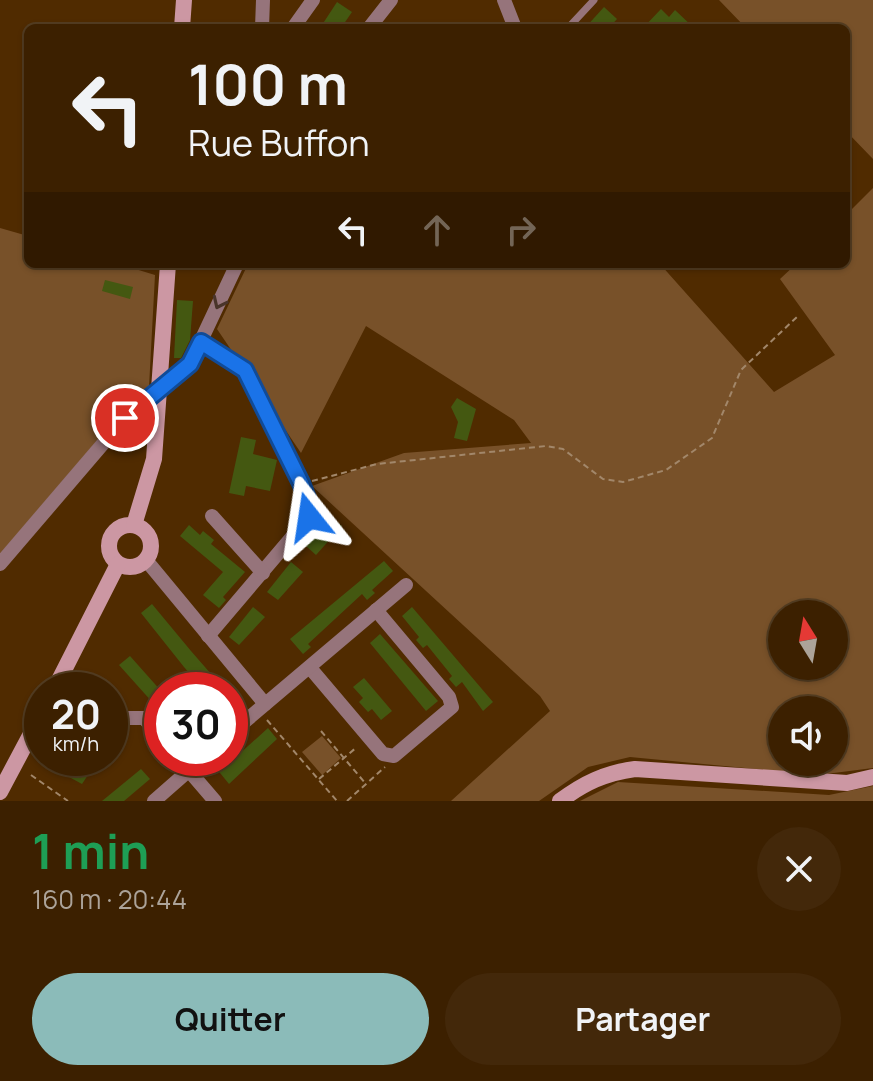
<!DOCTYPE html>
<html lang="fr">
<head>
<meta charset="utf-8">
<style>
  body { margin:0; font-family:Manrope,sans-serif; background:#43280a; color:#f1f3f6; height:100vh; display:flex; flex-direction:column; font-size:30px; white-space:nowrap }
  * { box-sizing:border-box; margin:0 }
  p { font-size:26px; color:#aca399 }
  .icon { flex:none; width:44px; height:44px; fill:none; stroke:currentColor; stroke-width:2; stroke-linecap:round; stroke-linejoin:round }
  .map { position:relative; height:801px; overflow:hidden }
  .sheet { display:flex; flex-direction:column; background:#3c2000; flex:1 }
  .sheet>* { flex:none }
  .top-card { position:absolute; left:24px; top:24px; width:826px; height:244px; border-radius:12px; box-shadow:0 2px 6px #0004,0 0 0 2px #553e22; background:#3c2000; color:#f1f3f6; overflow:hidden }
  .needle { width:52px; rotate:349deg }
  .fabs { position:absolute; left:768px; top:600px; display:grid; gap:16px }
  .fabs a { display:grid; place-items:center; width:80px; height:80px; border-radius:50%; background:#3c2000; box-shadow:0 2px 6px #0004,0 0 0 2px #553e22; font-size:40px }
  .speed { position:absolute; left:24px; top:672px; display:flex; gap:16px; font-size:40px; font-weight:700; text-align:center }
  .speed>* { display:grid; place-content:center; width:104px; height:104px; border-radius:50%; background:#3c2000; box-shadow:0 2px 6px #0004,0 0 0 2px #553e22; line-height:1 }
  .speed small { font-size:20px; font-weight:400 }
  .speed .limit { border:12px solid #d22; background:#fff; color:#111 }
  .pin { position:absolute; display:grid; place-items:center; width:68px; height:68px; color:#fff; margin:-34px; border:4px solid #fff; border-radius:50%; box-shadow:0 2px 8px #0007 }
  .me { position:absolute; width:88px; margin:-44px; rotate:345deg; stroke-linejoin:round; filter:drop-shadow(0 0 6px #0008) }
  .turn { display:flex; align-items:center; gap:28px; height:168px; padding:0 32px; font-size:36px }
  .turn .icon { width:104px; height:104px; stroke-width:2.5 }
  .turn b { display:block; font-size:56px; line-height:68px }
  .lanes { display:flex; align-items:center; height:76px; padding:0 32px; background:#0003; justify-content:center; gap:40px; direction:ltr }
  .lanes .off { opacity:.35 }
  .round { display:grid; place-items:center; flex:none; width:84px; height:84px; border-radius:42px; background:#43280a }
  .summary { display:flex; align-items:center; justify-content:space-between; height:136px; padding:0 32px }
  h1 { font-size:48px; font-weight:700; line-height:60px; color:#1e9e55 }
  .button { display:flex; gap:16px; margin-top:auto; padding:16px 32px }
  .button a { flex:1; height:92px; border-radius:48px; background:#8bbbb9; color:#111; font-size:32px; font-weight:700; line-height:92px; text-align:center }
  .button a+a { background:#43280a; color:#f1f3f6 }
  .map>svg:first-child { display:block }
  .green { fill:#785129; fill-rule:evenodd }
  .building { fill:#445811 }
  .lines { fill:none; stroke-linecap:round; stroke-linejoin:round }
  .path { stroke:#a2876a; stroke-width:2; stroke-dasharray:6 4; stroke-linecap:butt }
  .lane { stroke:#96747b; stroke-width:7 }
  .street { stroke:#96747b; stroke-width:14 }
  .secondary { stroke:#cc97a3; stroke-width:16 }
  .oneway { stroke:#4a342a }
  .route-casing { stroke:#114b97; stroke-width:20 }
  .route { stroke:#1a73e8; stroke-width:14 }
</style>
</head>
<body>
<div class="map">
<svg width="873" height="801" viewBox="0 0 873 801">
  <rect width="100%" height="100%" fill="#502b00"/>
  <g class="green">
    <path d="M719 0H873V159L846 131V28H746Z"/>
    <path d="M873 188V768L818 775 630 757 588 767 539 801H451L550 711 540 696 312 486 404 453 531 443 514 420 366 326 301 453 217 329 248 264H660L774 392 835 355 780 279 796 264H846V215ZM782 614H834V666H782ZM782 710H834V762H782Z"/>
    <path d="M0 228 28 236V264H119L155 275 149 387 118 416 0 554Z"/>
    <path d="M322 736 341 758 322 775 302 752Z"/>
    <path d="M618 782 829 795 873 786V801H580Z"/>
  </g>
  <g class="building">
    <path d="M337 2 352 12 341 28H320Z"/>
    <path d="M604 7 617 19 609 28H585Z"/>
    <path d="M661 9 669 17 675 10 694 28H643Z"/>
    <path d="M105 280 133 287 130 299 102 291Z"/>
    <path d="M177 300 193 301 190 340 181 358H174Z"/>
    <path d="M457 398 476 409 467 441 454 438 458 422 451 407Z"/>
    <path d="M241 437 256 440 253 454 277 460 270 491 246 486 244 496 229 493Z"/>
    <path d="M330 517 342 526 316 555 306 546Z"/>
    <path d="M189 525 200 535 203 531 214 540 211 544 245 572 223 597 226 600 219 608 203 595 223 572 180 536Z"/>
    <path d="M384 561 393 571 372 590 375 593 367 600 362 594 308 644 311 647 303 654 290 639Z"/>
    <path d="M291 562 303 572 278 600 267 592Z"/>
    <path d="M152 604 191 651 225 690H204L184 667 141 613Z"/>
    <path d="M253 607 265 617 239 645 229 637Z"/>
    <path d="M412 607 493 702 483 711 462 682 456 687 449 679 452 676 427 645 423 648 416 640 419 637 402 616Z"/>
    <path d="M380 634 438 701 426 711 370 643Z"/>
    <path d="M130 656 162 692V713L119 665Z"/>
    <path d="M364 678 392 711 381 720 372 709 368 712 359 702 363 698 353 687Z"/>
    <path d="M268 728 277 739 229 784 216 768 224 761 227 765Z"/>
    <path d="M65 759 88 775 82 784 58 771Z"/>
    <path d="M141 769 150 779 124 801H102Z"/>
  </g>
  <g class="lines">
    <g class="path">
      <path d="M312 481 377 464 546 446 563 449 603 479 623 482 666 470 712 438 741 370 799 315"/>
      <path d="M267 720 337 801"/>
      <path d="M321 731 366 784"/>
      <path d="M31 775 68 801"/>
      <path d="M319 779 357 747"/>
      <path d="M347 801 385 767"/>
    </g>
    <path class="lane" d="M568 28 594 0"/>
    <g class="street">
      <path d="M504 0 515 28"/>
      <path d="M262 28 263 0"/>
      <path d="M293 28 313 0"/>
      <path d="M369 28 391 0"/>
      <path d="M201 342 245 370 310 506 309 517 208 636"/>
      <path d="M212 516 263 573"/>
      <path d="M146 560 265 704"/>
      <path d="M0 564 125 418 190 364 237 264"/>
      <path d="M311 669 383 754 394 756 452 707 449 697 376 610"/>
      <path d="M110 727 126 718H144L162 739"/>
      <path d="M230 734 406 585"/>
      <path d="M178 758 215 801"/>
      <path d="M154 801 203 758"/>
    </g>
    <g class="secondary">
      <path d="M182 28 184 0"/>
      <circle cx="130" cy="546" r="21"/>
      <path d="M134 525 154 459 168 264"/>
      <path d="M54 690 118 564"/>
      <path d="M0 792 42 713"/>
      <path d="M560 801C584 783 605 773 635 769L847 783 873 777"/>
    </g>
  </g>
  <defs><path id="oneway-chevron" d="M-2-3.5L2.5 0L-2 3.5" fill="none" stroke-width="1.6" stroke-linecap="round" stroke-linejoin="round" transform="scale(2)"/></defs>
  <use class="oneway" href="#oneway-chevron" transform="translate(219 303) rotate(115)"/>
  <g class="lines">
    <g class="route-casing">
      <path id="route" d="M125 418 190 364 201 342 245 370 301 483 310 506 309 517"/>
    </g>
    <use href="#route" class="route"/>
  </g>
</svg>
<div class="fabs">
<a><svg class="needle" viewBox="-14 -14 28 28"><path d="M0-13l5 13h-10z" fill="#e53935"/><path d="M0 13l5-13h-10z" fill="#aca399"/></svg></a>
<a><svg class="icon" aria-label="sound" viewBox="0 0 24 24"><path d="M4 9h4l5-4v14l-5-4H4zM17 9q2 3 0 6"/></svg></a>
</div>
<div class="speed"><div>20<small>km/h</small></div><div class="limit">30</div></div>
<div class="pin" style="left:125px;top:418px;background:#d93025"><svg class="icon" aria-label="arrive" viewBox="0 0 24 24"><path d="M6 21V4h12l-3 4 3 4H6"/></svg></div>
<svg class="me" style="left:309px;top:517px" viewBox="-20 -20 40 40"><path d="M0-17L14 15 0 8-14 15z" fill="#1a73e8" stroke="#fff" stroke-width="4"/></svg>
<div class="top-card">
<div class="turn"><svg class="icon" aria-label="left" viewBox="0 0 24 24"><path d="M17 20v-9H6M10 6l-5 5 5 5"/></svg><div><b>100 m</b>Rue Buffon</div></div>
<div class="lanes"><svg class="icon" aria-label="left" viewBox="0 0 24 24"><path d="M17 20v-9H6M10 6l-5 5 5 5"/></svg><svg class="icon off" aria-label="ahead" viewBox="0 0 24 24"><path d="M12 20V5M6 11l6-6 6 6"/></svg><svg class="icon off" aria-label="right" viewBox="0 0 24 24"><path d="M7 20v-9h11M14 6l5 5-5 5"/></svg></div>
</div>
</div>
<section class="sheet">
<div class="summary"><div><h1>1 min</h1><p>160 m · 20:44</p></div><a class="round"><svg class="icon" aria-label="close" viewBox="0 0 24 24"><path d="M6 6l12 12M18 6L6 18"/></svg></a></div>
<div class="button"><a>Quitter</a><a>Partager</a></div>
</section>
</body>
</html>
